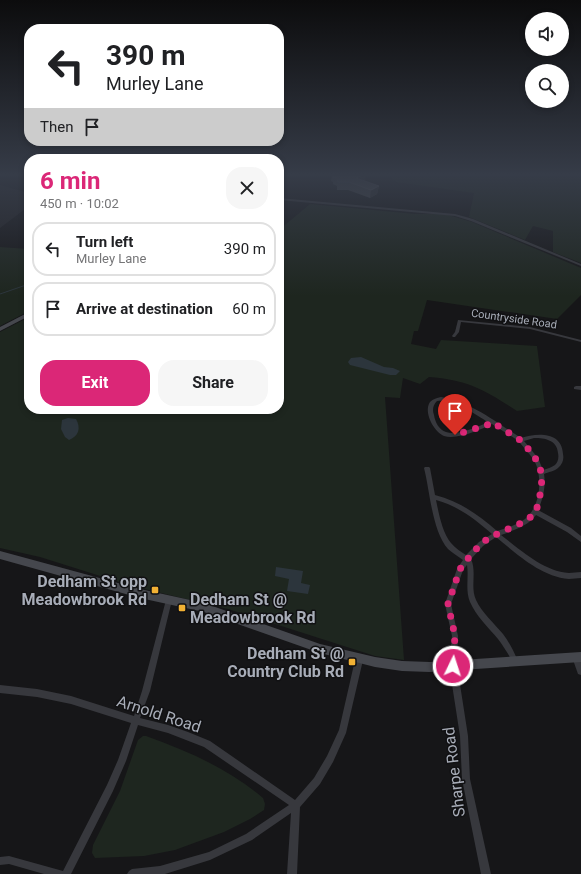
<!DOCTYPE html>
<html lang="en">
<head>
<meta charset="utf-8">
<style>
  body { margin:0; font-family:Roboto,sans-serif; background:#f6f6f6; color:#202124; height:100vh; display:flex; flex-direction:column; font-size:15px; white-space:nowrap }
  * { box-sizing:border-box; margin:0 }
  p { font-size:13px; color:#757577 }
  .icon { flex:none; width:22px; height:22px; fill:none; stroke:currentColor; stroke-width:2; stroke-linecap:round; stroke-linejoin:round }
  .map { position:relative; flex:1; overflow:hidden }
  .panel { position:absolute; left:24px; top:154px; width:260px; height:260px; display:flex; flex-direction:column; background:#fff; border-radius:16px; box-shadow:0 2px 6px #0003 }
  .panel>* { flex:none }
  .guide { position:absolute; left:24px; top:24px; width:260px; height:122px; border-radius:16px; box-shadow:0 2px 6px #0003; background:#fff; color:#202124; overflow:hidden }
  .tools { position:absolute; left:525px; top:12px; display:grid; gap:8px }
  .tools a { display:grid; place-items:center; width:44px; height:44px; border-radius:50%; background:#fff; box-shadow:0 2px 6px #0003; font-size:20px }
  .pin { position:absolute; display:grid; place-items:center; width:34px; height:34px; color:#fff; margin:-41px -17px; border-radius:50% 50% 50% 0; rotate:-45deg; box-shadow:0 0 4px #0007 }
  .pin .icon { rotate:45deg }
  .me { position:absolute; width:44px; margin:-22px; rotate:4deg; stroke-linejoin:round; filter:drop-shadow(0 0 3px #0008) }
  .turn { display:flex; align-items:center; gap:14px; height:84px; padding:0 16px; font-size:18px }
  .turn .icon { width:52px; height:52px; stroke-width:2.5 }
  .turn b { display:block; font-size:28px; line-height:34px }
  .then { display:flex; align-items:center; height:38px; padding:0 16px; background:#0003; gap:8px; font-size:15px }
  .round { display:grid; place-items:center; flex:none; width:42px; height:42px; border-radius:16px; background:#f6f6f6 }
  .head { display:flex; align-items:center; justify-content:space-between; height:68px; padding:0 16px }
  h1 { font-size:24px; font-weight:700; line-height:30px; color:#db2777 }
  .button { display:flex; gap:8px; margin-top:auto; padding:8px 16px }
  .button a { flex:1; height:46px; border-radius:16px; background:#db2777; color:#fff; font-size:16px; font-weight:700; line-height:46px; text-align:center }
  .button a+a { background:#f6f6f6; color:#202124 }
  ul { padding:0; list-style:none }
  li { display:flex; align-items:center; gap:12px; height:54px; margin:0 8px 6px; padding:0 8px; border:2px solid #e0e0e0; border-radius:16px }
  li div { flex:1 }
  li b { display:block; font-size:15px }
  li em { font-style:normal }
  .map>svg:first-child { display:block }
  .built { fill:#222225 }
  .green { fill:#1e261f }
  .water { fill:#2c353c }
  .lines { fill:none; stroke-linecap:round; stroke-linejoin:round }
  .stream { stroke:#2c353c; stroke-width:1 }
  .minor { fill:#37383d; fill-rule:evenodd }
  .tertiary { fill:#37383d; fill-rule:evenodd }
  .secondary { fill:#45474d; fill-rule:evenodd }
  .wall { fill:#47494d }
  .shaded-wall { fill:#2f3033 }
  .building { fill:#525359; stroke:#5f6168 }
  .route { stroke:#db2777; stroke-width:7; stroke-dasharray:0 12.6 }
  .poi-dot { fill:#f2b134; stroke:#111113; stroke-width:1.5 }
  .labels { text-anchor:middle; dominant-baseline:central; stroke-width:3; stroke-linejoin:round; paint-order:stroke }
  .far-street-label { font-size:11px; fill:#a8adb8; stroke:#111113 }
  .near-poi-label { font-size:16px; font-weight:bold; fill:#a8adb8; stroke:#111113; text-anchor:end }
  .near-street-label { font-size:16px; fill:#a8adb8; stroke:#111113 }
</style>
</head>
<body>
<div class="map">
<svg width="581" height="874" viewBox="0 0 581 874">
  <rect width="100%" height="100%" fill="#161618"/>
  <path class="built" d="M0 185 29 193V206L0 228Z"/>
  <g class="green">
    <path d="M386 174H581V263L553 252V231L533 226 525 240 469 217 474 193 396 182Z"/>
    <path d="M310 204 415 214H445L472 222 581 268V295L557 319 427 300 418 331H414L411 344 436 349 441 340 537 346 545 407 517 411C485 390 468 380 429 377L420 384 403 378 400 398 385 397 404 660 375 656 228 609 132 586 40 557 0 548V332L29 317V409H279V230Z"/>
    <path d="M0 247 29 249V311L0 326Z"/>
    <path d="M143 736H146C188 751 229 769 263 798L265 804 264 810 250 819 224 832 175 850 144 856 95 858 92 853 93 845 120 791 138 740Z"/>
  </g>
  <g class="water">
    <path d="M361 357 384 367 393 368 400 371 396 375H390L350 365 348 362 351 358Z"/>
    <path d="M68 418 76 419C81 428 79 436 69 440L65 437 61 429 62 420Z"/>
    <path d="M276 567 303 571 301 583 310 585 308 594 287 591 289 579 275 576Z"/>
  </g>
  <g class="lines">
    <path class="stream" d="M0 294 29 284"/>
    <g class="minor">
      <path d="M458 320 530 327 581 340V342L530 329 461 322 459 332 455 337H453L452 336 455 332Z"/>
      <path d="M576 386H581V390L574 389V387Z"/>
      <path d="M441 397C470 401 497 423 521 438 536 433 562 431 563 454 564 459 563 464 558 468 555 471 548 472 544 474 546 486 543 499 538 510L571 528 581 536V542L567 532 536 515C528 526 514 530 501 535 521 550 543 571 569 573 573 573 577 572 581 572V578C577 578 573 579 569 579 540 576 517 554 496 537L483 546 471 559C477 572 470 587 476 600 482 613 494 623 503 634 509 642 513 650 517 659L519 661 515 665 513 663C509 655 504 647 498 639 488 627 476 616 470 602 465 590 469 577 467 565L463 570 451 604 458 636 457 665 468 736 470 779 491 874H481L462 779 460 736 449 665 452 636 445 604 457 569 463 560C458 556 452 553 448 549 432 531 430 491 424 468L425 467H429L430 468 435 495C459 501 479 515 497 531 506 528 517 525 525 519 540 507 543 479 535 462 531 455 525 449 520 443 513 436 500 430 492 424 480 430 457 440 444 436 434 432 423 412 430 402 433 399 437 398 441 397ZM437 401C453 398 475 414 488 422 478 427 457 436 446 432 439 430 435 422 434 415 432 410 433 405 437 401ZM534 438C545 438 557 440 558 453 559 458 558 462 555 465 552 467 547 469 543 470L538 458 524 441ZM436 500C458 506 475 519 492 534L479 542 466 555C461 552 455 548 451 543 442 532 439 514 436 500Z"/>
      <path d="M169 597 171 598 172 600 150 691 140 718 168 725 188 732 210 741 295 800 314 778 327 756 339 730 355 660 359 656 363 660 346 733 333 762 320 784 300 807 297 874H287L291 813 252 840 210 860 165 874H127L129 871 132 869 160 866 209 852 246 834 289 805 204 747 168 733 138 725 126 761 113 791 71 874H44L9 864 0 865V857L9 856 63 871 107 785 118 760 131 723 71 704 37 697 0 693V685L37 689 71 696 134 716 142 691 166 600 167 598Z"/>
      <path d="M576 653 578 655 581 661V675L578 674 572 657Z"/>
    </g>
    <path class="tertiary" d="M279 198 455 214 473 219 581 264V266L471 221 455 216 279 200Z"/>
    <g class="secondary">
      <path d="M29 312V316L0 331V327Z"/>
      <path d="M0 551 140 589 204 603 320 644 375 657 402 661 430 662 581 652V662L430 672 402 671 375 667 320 653 204 612 140 598 0 559Z"/>
    </g>
  </g>
  <path class="wall" d="M332 174 365 181 379 186 377 194 370 198 348 190H337V186L333 184V182L331 181Z"/>
  <g class="shaded-wall">
    <path d="M365 174H366L365 181 356 178Z"/>
    <path d="M379 186 377 194 370 198 371 190Z"/>
  </g>
  <path class="building" d="M332 174H365L356 178 379 186 371 190 349 182H338L337 178 333 177 336 176Z"/>
  <linearGradient id="sky" x2="0" y2="1"><stop stop-color="#0c0c0d"/><stop offset="0.59" stop-color="#363c48"/><stop offset="1" stop-color="#363c48" stop-opacity="0"/></linearGradient>
  <rect width="581" height="296" fill="url(#sky)"/>
  <g class="lines">
    <path class="route" d="M453 666 455 636 448 604 460 569 473 552 488 538 526 521 536 512 540 495 542 479 540 467 533 454 520 440 492 422 487 425 455 435"/>
  </g>
  <g class="poi-dot">
    <rect x="151" y="586" width="8" height="8" rx="2"/>
    <rect x="178" y="604" width="8" height="8" rx="2"/>
    <rect x="348" y="658" width="8" height="8" rx="2"/>
  </g>
  <g class="labels">
    <g class="far-street-label">
      <text transform="translate(514 319) rotate(8)">Countryside Road</text>
    </g>
    <g class="near-poi-label">
      <text x="147" y="581">Dedham St opp<tspan x="147" dy="18">Meadowbrook Rd</tspan></text>
      <text x="190" y="599" text-anchor="start">Dedham St @<tspan x="190" dy="18">Meadowbrook Rd</tspan></text>
      <text x="344" y="653">Dedham St @<tspan x="344" dy="18">Country Club Rd</tspan></text>
    </g>
    <g class="near-street-label">
      <text transform="translate(159 714) rotate(18)">Arnold Road</text>
      <text transform="translate(454 772) rotate(-97)">Sharpe Road</text>
    </g>
  </g>
</svg>
<div class="tools">
<a><svg class="icon" aria-label="sound" viewBox="0 0 24 24"><path d="M4 9h4l5-4v14l-5-4H4zM17 9q2 3 0 6"/></svg></a>
<a><svg class="icon" aria-label="search" viewBox="0 0 24 24"><circle cx="10" cy="10" r="6"/><path d="M15 15l6 6"/></svg></a>
</div>
<div class="pin" style="left:455px;top:435px;background:#d93025"><svg class="icon" aria-label="arrive" viewBox="0 0 24 24"><path d="M6 21V4h12l-3 4 3 4H6"/></svg></div>
<svg class="me" style="left:453px;top:666px" viewBox="-20 -20 40 40"><circle r="17" fill="#db2777" stroke="#fff" stroke-width="3"/><path d="M0-11L8 9 0 5-8 9z" fill="#fff"/></svg>
<div class="guide">
<div class="turn"><svg class="icon" aria-label="left" viewBox="0 0 24 24"><path d="M17 20v-9H6M10 6l-5 5 5 5"/></svg><div><b>390 m</b>Murley Lane</div></div>
<div class="then">Then<svg class="icon" aria-label="arrive" viewBox="0 0 24 24"><path d="M6 21V4h12l-3 4 3 4H6"/></svg></div>
</div>
<section class="panel">
<div class="head"><div><h1>6 min</h1><p>450 m · 10:02</p></div><a class="round"><svg class="icon" aria-label="close" viewBox="0 0 24 24"><path d="M6 6l12 12M18 6L6 18"/></svg></a></div>
<ul>
<li><svg class="icon" aria-label="left" viewBox="0 0 24 24"><path d="M17 20v-9H6M10 6l-5 5 5 5"/></svg><div><b>Turn left</b><p>Murley Lane</p></div><em>390 m</em></li>
<li><svg class="icon" aria-label="arrive" viewBox="0 0 24 24"><path d="M6 21V4h12l-3 4 3 4H6"/></svg><div><b>Arrive at destination</b></div><em>60 m</em></li>
</ul>
<div class="button"><a>Exit</a><a>Share</a></div>
</section>
</div>
</body>
</html>
